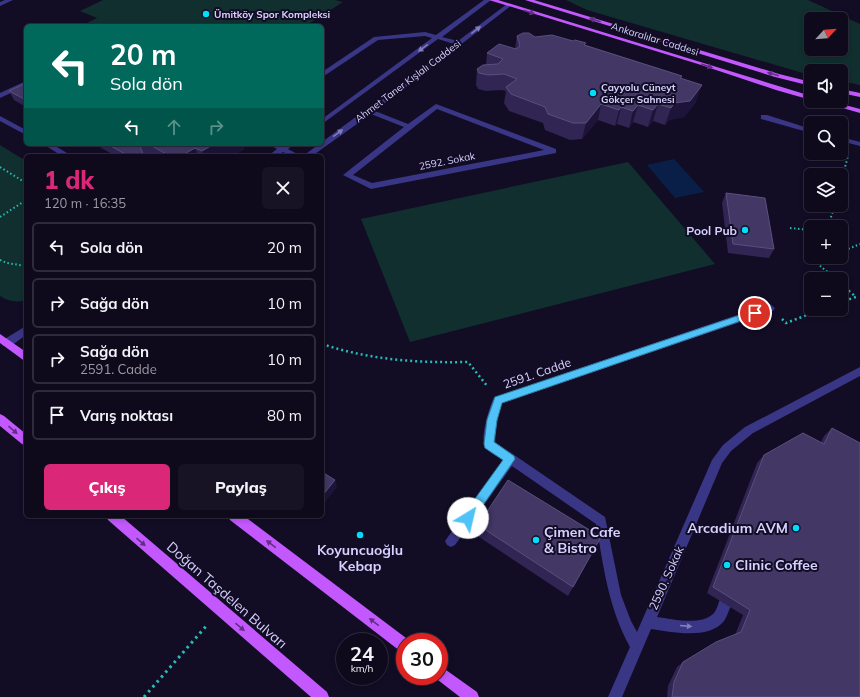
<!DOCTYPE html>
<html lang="tr">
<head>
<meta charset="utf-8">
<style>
  body { margin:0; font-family:Mulish,sans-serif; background:#171325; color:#f1f3f6; height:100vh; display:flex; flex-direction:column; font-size:15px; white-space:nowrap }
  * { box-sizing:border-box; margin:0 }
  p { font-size:13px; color:#9b9aa3 }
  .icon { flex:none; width:22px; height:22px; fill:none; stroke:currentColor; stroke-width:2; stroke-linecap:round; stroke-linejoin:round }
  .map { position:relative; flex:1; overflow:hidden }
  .drawer { position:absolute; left:24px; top:154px; width:300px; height:364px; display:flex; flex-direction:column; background:#0e0a1c; border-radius:6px; box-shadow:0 2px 6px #0003,0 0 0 1px #2e2b3b }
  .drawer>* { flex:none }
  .hud { position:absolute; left:24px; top:24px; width:300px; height:122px; border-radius:6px; box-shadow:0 2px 6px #0003,0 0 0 1px #2e2b3b; background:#00695c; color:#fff; overflow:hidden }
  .needle { width:26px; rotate:64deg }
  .tools { position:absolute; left:804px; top:12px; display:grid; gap:8px }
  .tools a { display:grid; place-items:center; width:44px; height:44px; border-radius:6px; background:#0e0a1c; box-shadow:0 2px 6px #0003,0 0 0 1px #2e2b3b; font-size:20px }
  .speed { position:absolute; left:336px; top:633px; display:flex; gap:8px; font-size:20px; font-weight:700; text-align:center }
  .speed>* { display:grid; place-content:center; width:52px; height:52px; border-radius:50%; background:#0e0a1c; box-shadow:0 2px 6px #0003,0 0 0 1px #2e2b3b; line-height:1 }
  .speed small { font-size:10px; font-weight:400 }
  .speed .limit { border:6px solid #d22; background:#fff; color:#111 }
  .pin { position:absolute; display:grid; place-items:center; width:34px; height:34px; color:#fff; margin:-17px; border:2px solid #fff; border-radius:50%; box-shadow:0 1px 4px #0007 }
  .me { position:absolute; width:44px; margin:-22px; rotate:36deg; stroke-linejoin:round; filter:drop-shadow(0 0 3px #0008) }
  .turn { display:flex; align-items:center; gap:14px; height:84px; padding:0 20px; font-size:18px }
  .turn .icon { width:52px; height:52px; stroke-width:2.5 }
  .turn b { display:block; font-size:28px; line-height:34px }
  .lanes { display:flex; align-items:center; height:38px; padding:0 20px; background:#0003; justify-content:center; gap:20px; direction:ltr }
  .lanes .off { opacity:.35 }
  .round { display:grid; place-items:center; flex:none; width:42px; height:42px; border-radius:6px; background:#171325 }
  .summary { display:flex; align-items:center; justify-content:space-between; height:68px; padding:0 20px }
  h1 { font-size:24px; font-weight:800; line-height:30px; color:#db2777 }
  .button { display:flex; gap:8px; margin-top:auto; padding:8px 20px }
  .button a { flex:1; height:46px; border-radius:6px; background:#db2777; color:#fff; font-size:16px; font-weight:800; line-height:46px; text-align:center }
  .button a+a { background:#171325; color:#f1f3f6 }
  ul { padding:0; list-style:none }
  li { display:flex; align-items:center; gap:12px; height:50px; margin:0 8px 6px; padding:0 12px; border:2px solid #2e2b3b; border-radius:6px }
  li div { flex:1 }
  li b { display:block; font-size:15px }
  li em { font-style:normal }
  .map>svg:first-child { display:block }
  .green { fill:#102f2e; fill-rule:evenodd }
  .water { fill:#091f47 }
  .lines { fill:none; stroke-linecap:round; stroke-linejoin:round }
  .path-far2 { stroke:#29bbb5; stroke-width:2; stroke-dasharray:1.5 2.5; stroke-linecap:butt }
  .path-far1 { stroke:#29bbb5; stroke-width:2.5; stroke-dasharray:2 3; stroke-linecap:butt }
  .path { stroke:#29bbb5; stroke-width:3; stroke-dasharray:2.5 4; stroke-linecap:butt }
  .minor { fill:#3a3686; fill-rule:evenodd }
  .major { fill:#c458ff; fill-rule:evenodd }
  .wall { fill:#302553 }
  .shaded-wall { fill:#1c1439 }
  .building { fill:#423765; stroke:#59507e }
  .oneway { fill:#622f87 }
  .oneway2 { fill:#817cbc }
  .route { fill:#4fc3f7; stroke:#337fa1 }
  .poi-dot { fill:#00defc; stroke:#120d25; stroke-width:1.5 }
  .labels { text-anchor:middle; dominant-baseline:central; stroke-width:4; stroke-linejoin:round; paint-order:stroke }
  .far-poi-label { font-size:10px; font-weight:bold; fill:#d7d1ff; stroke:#120d25; text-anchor:start }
  .far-street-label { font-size:10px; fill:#d7d1ff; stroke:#120d25 }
  .poi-label { font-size:12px; font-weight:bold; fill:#d7d1ff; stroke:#120d25; text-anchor:end }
  .street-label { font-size:12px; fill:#d7d1ff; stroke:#120d25 }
  .near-poi-label { font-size:14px; font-weight:bold; fill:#d7d1ff; stroke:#120d25; text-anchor:start }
  .near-street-label { font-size:14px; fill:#d7d1ff; stroke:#120d25 }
</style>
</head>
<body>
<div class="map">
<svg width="860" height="697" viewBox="0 0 860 697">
  <rect width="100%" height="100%" fill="#120d25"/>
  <g class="green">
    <path d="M103 0H335L343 2 305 26H90L85 24 97 18 80 11Z"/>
    <path d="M566 0H808L860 24V85L841 81V71H811V74L803 73 587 10ZM811 19H841V49H811Z"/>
    <path d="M0 145 26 161V300C17 303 7 301 0 296Z"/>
    <path d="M628 162 715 264 410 342 361 219Z"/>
  </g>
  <path class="water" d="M674 159 704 192 675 198 647 165Z"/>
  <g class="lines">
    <g class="path-far2">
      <path d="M0 167 26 183"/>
      <path d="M841 182 848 156"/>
      <path d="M0 217 26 200"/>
      <path d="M824 227 830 220 835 205"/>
      <path d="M790 228 811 230"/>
      <path d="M841 252 860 244"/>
      <path d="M0 260 7 263 26 266"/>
      <path d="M827 272 817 263 831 257"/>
    </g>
    <g class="path-far1">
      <path d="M826 271 835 279"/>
      <path d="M841 284 856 297 841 302"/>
      <path d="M782 319 786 323 823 309"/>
      <path d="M322 344C370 360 418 363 468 362L488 387"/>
    </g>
    <path class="path" d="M144 697 208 624"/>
    <g class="minor">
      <path d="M5 0H13L0 6V2Z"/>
      <path d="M484 0H491L442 37 458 41 507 4 512 5 375 111 408 124 436 104 556 149V153L371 189 343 175 404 127 371 114 312 156H303L319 144H322V142L454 44 438 39 322 124V119L432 38 425 36 378 40 324 76 322 77V72L374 37 425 32 436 35ZM437 109 544 150 372 183 353 175Z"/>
      <path d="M26 81V86L0 98V93Z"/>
      <path d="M761 115H767L811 129V133L761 119Z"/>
      <path d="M0 116 26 130V135L0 121Z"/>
      <path d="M841 137 860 142V146L841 141Z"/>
      <path d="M43 144H52L72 156H62Z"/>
      <path d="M268 144H278L282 146 285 144H294L288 149 301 156H291L283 152 277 156H268L277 149Z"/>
      <path d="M770 304 775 308 773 311 502 403 497 422 495 442 605 517 621 595 631 621 637 632 712 460 723 445 745 427 860 367V376L753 433 731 451 722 463 657 617C672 619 700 626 713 614 717 610 718 604 720 599L725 597 730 599 732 604C729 609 727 617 724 621 709 640 671 632 651 629L622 697H608L630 647C608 607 604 568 596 524L512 466 455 545 451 547 447 545 445 541 503 460C497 456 488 452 485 447 480 439 489 408 493 400L494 397 498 396Z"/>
      <path d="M26 326V335L11 346H3L2 343 3 340Z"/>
    </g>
    <g class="major">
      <path d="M489 0H498L811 96V100L776 90 698 64Z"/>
      <path d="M525 0H534L779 74 811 82V86L775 77Z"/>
      <path d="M841 89 860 93V97L841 93Z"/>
      <path d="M818 101H830L860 109V113Z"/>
      <path d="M0 334 26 352V362L0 343Z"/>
      <path d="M0 414 4 416 26 434V446L22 444 0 426Z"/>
      <path d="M106 516H121L327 692 329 697H311L108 520Z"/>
      <path d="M228 516H244L410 641 405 642V653L400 651 230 520Z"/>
      <path d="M439 665 477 692 479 697H460L434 677 439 676Z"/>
    </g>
  </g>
  <g class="wall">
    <path d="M517 36 535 37 586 45 682 76 681 79 696 102 684 117 669 120 665 125 653 121 648 127 633 122 629 128 617 124 615 126 598 120 582 139 570 140 545 130 543 123 509 111 504 103 506 91 502 90 486 91 478 89 476 85 477 69 486 65 487 53 515 49Z"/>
    <path d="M26 83V107L14 100 9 91Z"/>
    <path d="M94 144H243L244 149 236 154V156H116Z"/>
    <path d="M726 193 774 249 769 258 728 253 722 203Z"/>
    <path d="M832 428 860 697H667L668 686 677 667 683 662 735 635 743 615 707 593 757 463 764 455 821 442 824 436Z"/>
    <path d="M478 525 601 537 568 596 476 535Z"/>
  </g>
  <g class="shaded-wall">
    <path d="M702 85 696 102 684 117 669 120 665 125 671 108 674 103Z"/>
    <path d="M601 104 598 120 582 139 586 123Z"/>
    <path d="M658 104 653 121 648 127 653 110Z"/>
    <path d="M638 105 633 122 629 128 633 111Z"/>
    <path d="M621 107 617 124 615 126 619 110Z"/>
    <path d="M214 144H243L244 149 236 154V156H204L202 151Z"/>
    <path d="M195 148 198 156H181Z"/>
    <path d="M335 480 337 487 322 506V496Z"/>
  </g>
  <g class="building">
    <path d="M523 33H529L535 37 552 35 573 41 575 40 586 43 584 45 682 76 680 78 702 85 690 101 674 103 671 108 658 104 653 110 638 105 633 111 621 107 619 110 601 104 586 123H573L548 114 545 107 511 94 506 87 517 79 504 74 488 75 479 73 477 69 483 65 498 64 503 59 487 53 499 44 516 49 520 46 517 36Z"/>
    <path d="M26 83V100L9 91Z"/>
    <path d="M107 144H139L144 156H129Z"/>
    <path d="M148 144H214L202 151 195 148 181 156H170Z"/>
    <path d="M726 193 765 198 774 249 733 244Z"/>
    <path d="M832 428 860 443V697H672L674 682 683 662 716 642 741 632 750 610 713 587 764 455 803 433 824 444Z"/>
    <path d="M322 472 335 480 322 496Z"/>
    <path d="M508 480 601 537 573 587 478 525Z"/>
  </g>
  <defs><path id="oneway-solid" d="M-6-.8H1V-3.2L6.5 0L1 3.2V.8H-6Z"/></defs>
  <g class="oneway">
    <use href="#oneway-solid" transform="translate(529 12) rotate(17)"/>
    <use href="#oneway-solid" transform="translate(595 20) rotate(-163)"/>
    <use href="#oneway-solid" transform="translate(707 66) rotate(19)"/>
    <use href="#oneway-solid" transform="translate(773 74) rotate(-164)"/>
    <use href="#oneway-solid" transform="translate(13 430) rotate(41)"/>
    <use href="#oneway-solid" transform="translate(141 542) rotate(41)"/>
    <use href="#oneway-solid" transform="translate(271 544) rotate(-143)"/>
    <use href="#oneway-solid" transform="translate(374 622) rotate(-143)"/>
    <use href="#oneway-solid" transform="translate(240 627) rotate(40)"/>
  </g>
  <g class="oneway2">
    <use href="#oneway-solid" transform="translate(476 30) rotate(-38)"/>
    <use href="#oneway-solid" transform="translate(423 48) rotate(144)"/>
    <use href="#oneway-solid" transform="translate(338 133) rotate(-36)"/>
    <use href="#oneway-solid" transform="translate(686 626) rotate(5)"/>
  </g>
  <path class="route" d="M755 310 758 311 759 313 758 315 502 403 497 420 494 442 514 456 515 459 472 521 468 523 464 521 463 518 464 514 503 460 485 448 484 444 487 420 495 397Z"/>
  <g class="poi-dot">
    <circle cx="206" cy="14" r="4"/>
    <circle cx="593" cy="93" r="4"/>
    <circle cx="745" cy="230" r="4"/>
    <circle cx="796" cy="528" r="4"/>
    <circle cx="360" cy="535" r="4"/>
    <circle cx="536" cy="540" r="4"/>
    <circle cx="727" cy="565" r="4"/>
  </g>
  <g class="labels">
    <g class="far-poi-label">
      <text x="214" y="14">Ümitköy Spor Kompleksi</text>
      <text x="601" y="87">Çayyolu Cüneyt<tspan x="601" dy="12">Gökçer Sahnesi</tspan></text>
    </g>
    <g class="far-street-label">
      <text transform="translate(655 39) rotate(17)">Ankaralılar Caddesi</text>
      <text transform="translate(408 81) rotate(-37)">Ahmet Taner Kışlalı Caddesi</text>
      <text transform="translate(447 161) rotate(-11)">2592. Sokak</text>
    </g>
    <g class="poi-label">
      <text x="737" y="230">Pool Pub</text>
    </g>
    <g class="street-label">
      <text transform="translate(537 373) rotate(-19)">2591. Cadde</text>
      <text transform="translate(666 578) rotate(-66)">2590. Sokak</text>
    </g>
    <g class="near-poi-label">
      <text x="788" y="528" text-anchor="end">Arcadium AVM</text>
      <text x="544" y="532">Çimen Cafe<tspan x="544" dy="16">&amp; Bistro</tspan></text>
      <text x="360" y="550" text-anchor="middle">Koyuncuoğlu<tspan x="360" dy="16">Kebap</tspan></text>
      <text x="735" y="565">Clinic Coffee</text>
    </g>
    <g class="near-street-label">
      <text transform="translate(227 595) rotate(41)">Doğan Taşdelen Bulvarı</text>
    </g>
  </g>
</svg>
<div class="tools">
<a><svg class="needle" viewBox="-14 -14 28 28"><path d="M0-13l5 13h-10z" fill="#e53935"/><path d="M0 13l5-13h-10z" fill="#9b9aa3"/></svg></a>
<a><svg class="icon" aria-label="sound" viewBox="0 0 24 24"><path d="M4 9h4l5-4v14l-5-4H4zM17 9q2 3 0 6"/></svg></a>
<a><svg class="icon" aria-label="search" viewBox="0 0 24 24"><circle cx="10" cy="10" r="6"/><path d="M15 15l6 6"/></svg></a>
<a><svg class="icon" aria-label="layers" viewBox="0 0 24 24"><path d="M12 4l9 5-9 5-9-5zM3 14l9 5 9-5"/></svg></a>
<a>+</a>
<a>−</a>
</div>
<div class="speed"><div>24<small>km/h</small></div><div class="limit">30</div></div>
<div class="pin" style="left:755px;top:313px;background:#d93025"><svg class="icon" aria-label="arrive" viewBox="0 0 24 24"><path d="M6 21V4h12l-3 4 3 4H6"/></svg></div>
<svg class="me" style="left:468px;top:518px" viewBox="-20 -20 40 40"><circle r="19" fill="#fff"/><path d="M0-13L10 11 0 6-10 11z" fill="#4fc3f7"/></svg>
<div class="hud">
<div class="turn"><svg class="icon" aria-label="left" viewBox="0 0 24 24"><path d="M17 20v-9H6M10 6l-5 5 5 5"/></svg><div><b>20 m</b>Sola dön</div></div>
<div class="lanes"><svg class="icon" aria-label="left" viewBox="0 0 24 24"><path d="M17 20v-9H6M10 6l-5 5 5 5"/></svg><svg class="icon off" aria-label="ahead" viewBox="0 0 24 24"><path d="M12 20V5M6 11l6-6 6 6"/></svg><svg class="icon off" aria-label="right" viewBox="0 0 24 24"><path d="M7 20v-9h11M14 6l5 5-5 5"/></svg></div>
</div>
<section class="drawer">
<div class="summary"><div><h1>1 dk</h1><p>120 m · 16:35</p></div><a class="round"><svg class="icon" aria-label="close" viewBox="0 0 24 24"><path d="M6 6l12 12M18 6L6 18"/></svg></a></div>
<ul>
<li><svg class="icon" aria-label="left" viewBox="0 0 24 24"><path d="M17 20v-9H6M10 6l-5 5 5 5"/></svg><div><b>Sola dön</b></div><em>20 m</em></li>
<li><svg class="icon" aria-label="right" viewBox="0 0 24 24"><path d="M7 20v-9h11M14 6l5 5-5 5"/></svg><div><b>Sağa dön</b></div><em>10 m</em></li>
<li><svg class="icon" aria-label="right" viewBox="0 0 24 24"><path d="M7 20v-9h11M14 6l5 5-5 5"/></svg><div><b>Sağa dön</b><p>2591. Cadde</p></div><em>10 m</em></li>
<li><svg class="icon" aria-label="arrive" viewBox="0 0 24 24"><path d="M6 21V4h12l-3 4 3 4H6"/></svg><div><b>Varış noktası</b></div><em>80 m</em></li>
</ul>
<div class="button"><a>Çıkış</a><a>Paylaş</a></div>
</section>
</div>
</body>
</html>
